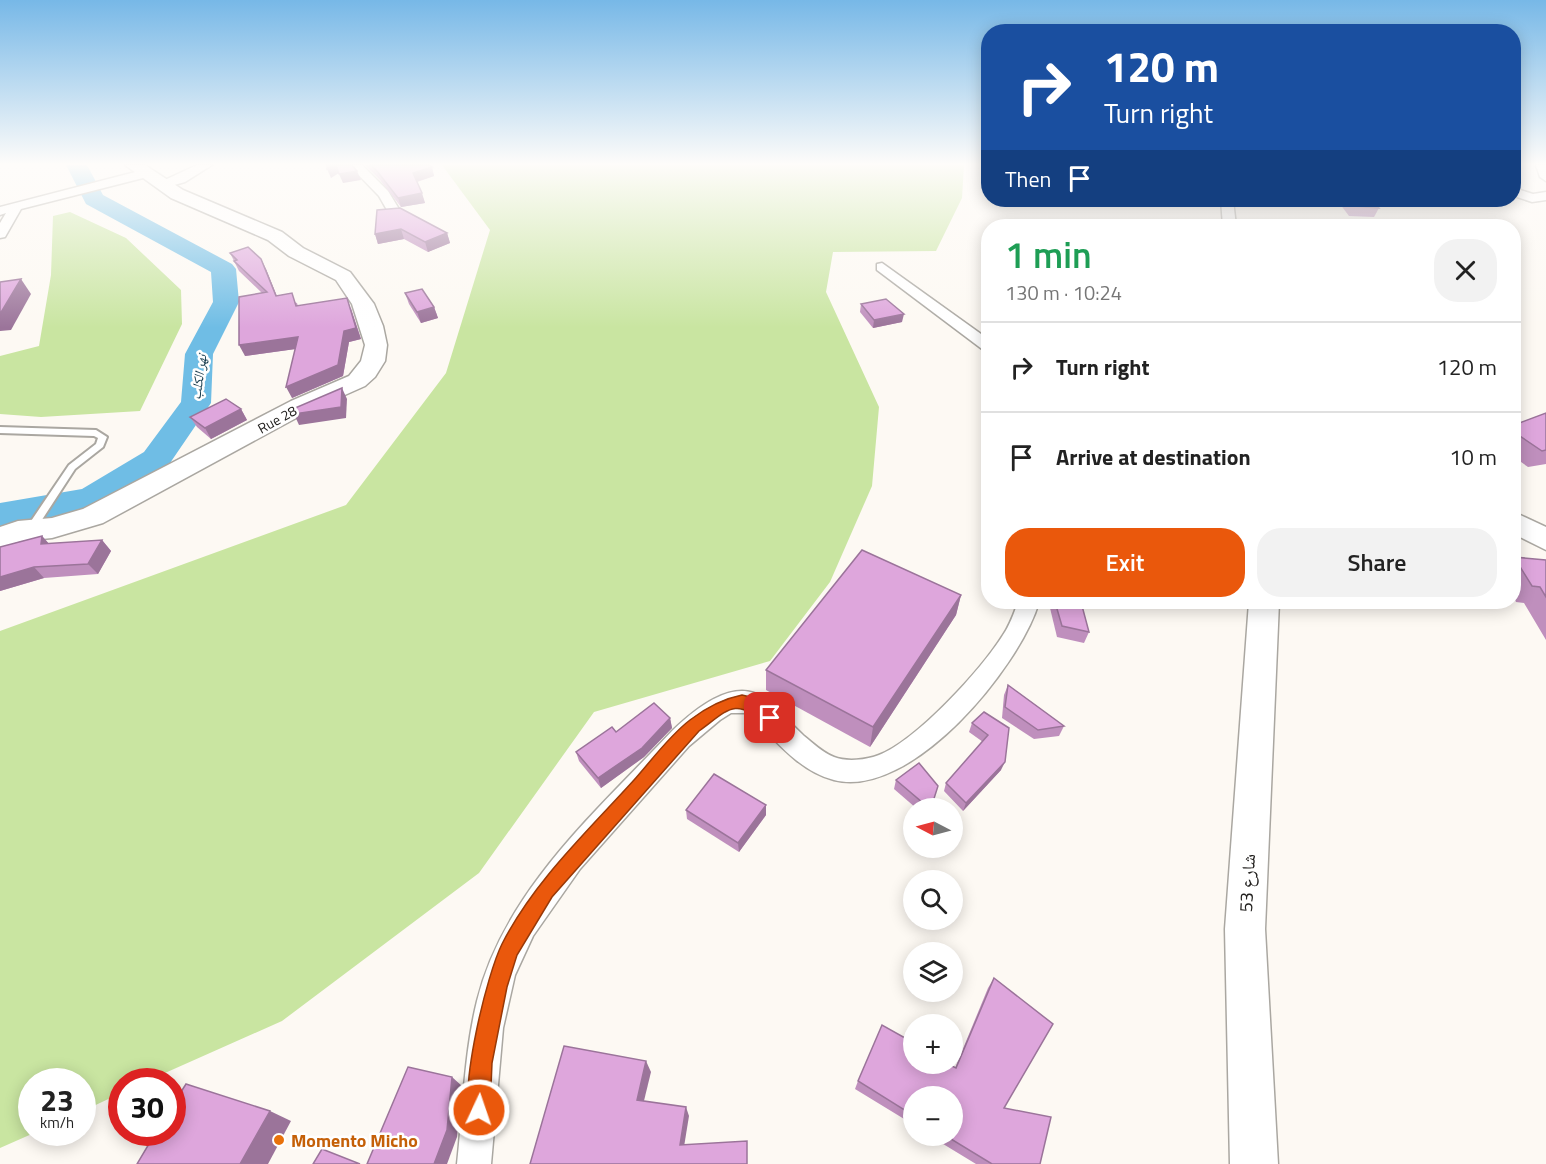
<!DOCTYPE html>
<html lang="en">
<head>
<meta charset="utf-8">
<style>
  body { margin:0; font-family:"Titillium Web","Noto Naskh Arabic",sans-serif; background:#f2f2f2; color:#222; height:100vh; display:flex; flex-direction:column; font-size:22px; white-space:nowrap }
  * { box-sizing:border-box; margin:0 }
  p { font-size:20px; color:#767676 }
  .icon { flex:none; width:33px; height:33px; fill:none; stroke:currentColor; stroke-width:2; stroke-linecap:round; stroke-linejoin:round }
  .map { position:relative; flex:1; overflow:hidden }
  .panel { position:absolute; left:981px; top:219px; width:540px; height:390px; display:flex; flex-direction:column; background:#fff; border-radius:24px; box-shadow:0 3px 15px #0003 }
  .panel>* { flex:none }
  .top-card { position:absolute; left:981px; top:24px; width:540px; height:183px; border-radius:24px; box-shadow:0 3px 15px #0003; background:#1a4fa0; color:#fff; overflow:hidden }
  .needle { width:39px; rotate:276deg }
  .controls { position:absolute; left:903px; top:798px; display:grid; gap:12px }
  .controls a { display:grid; place-items:center; width:60px; height:60px; border-radius:50%; background:#fff; box-shadow:0 3px 15px #0003; font-size:30px }
  .speed { position:absolute; left:18px; top:1068px; display:flex; gap:12px; font-size:30px; font-weight:700; text-align:center }
  .speed>* { display:grid; place-content:center; width:78px; height:78px; border-radius:50%; background:#fff; box-shadow:0 3px 15px #0003; line-height:1 }
  .speed small { font-size:15px; font-weight:400 }
  .speed .limit { border:9px solid #d22; background:#fff; color:#111 }
  .pin { position:absolute; display:grid; place-items:center; width:51px; height:51px; color:#fff; margin:-26px; border-radius:12px; box-shadow:0 3px 9px #0006 }
  .me { position:absolute; width:66px; margin:-33px; rotate:3deg; stroke-linejoin:round; filter:drop-shadow(0 0 4px #0008) }
  .turn { display:flex; align-items:center; gap:21px; height:126px; padding:0 24px; font-size:27px }
  .turn .icon { width:78px; height:78px; stroke-width:2.5 }
  .turn b { display:block; font-size:42px; line-height:51px }
  .then { display:flex; align-items:center; height:57px; padding:0 24px; background:#0003; gap:12px; font-size:22px }
  .round { display:grid; place-items:center; flex:none; width:63px; height:63px; border-radius:24px; background:#f2f2f2 }
  .headline { display:flex; align-items:center; justify-content:space-between; height:102px; padding:0 24px }
  h1 { font-size:36px; font-weight:600; line-height:45px; color:#1e9e55 }
  .cta { display:flex; gap:12px; margin-top:auto; padding:12px 24px }
  .cta a { flex:1; height:69px; border-radius:24px; background:#ea580c; color:#fff; font-size:24px; font-weight:600; line-height:69px; text-align:center }
  .cta a+a { background:#f2f2f2; color:#222 }
  ul { padding:0; list-style:none }
  li { display:flex; align-items:center; gap:18px; height:90px; padding:0 24px; border-top:2px solid #e0e0e0 }
  li div { flex:1 }
  li b { display:block; font-size:22px }
  li em { font-style:normal }
  .map>svg:first-child { display:block }
  .green { fill:#c9e5a1 }
  .lines { fill:none; stroke-linecap:round; stroke-linejoin:round }
  .river { fill:#6fbde5; fill-rule:evenodd }
  .lane-casing { stroke:#aaa7a1; stroke-width:4 }
  .street-casing { stroke:#aaa7a1; stroke-width:3 }
  .secondary-casing { stroke:#aaa7a1; stroke-width:3 }
  .lane { fill:#fff; fill-rule:evenodd }
  .street { fill:#fff; fill-rule:evenodd }
  .secondary { fill:#fff; fill-rule:evenodd }
  .wall { fill:#bf8fbd }
  .shaded-wall { fill:#9b749a }
  .building { fill:#dea6dc; stroke:#9b749a; stroke-width:1.5 }
  .route { fill:#ea580c; stroke:#983908; stroke-width:1.5 }
  .food-dot { fill:#e8710a; stroke:#fff; stroke-width:2 }
  .labels { text-anchor:middle; dominant-baseline:central; stroke-width:5; stroke-linejoin:round; paint-order:stroke }
  .far-water-label { font-size:14px; font-style:italic; fill:#173a4c; stroke:#fff }
  .far-street-label { font-size:14px; fill:#22201e; stroke:#fff }
  .near-street-label { font-size:18px; fill:#22201e; stroke:#fff }
  .near-food-label { font-size:18px; font-weight:bold; fill:#c56008; stroke:#fff; text-anchor:start }
</style>
</head>
<body>
<div class="map">
<svg width="1546" height="1164" viewBox="0 0 1546 1164">
  <rect width="100%" height="100%" fill="#fdf9f3"/>
  <g class="green">
    <path d="M442 165H964L962 198 936 251 833 252 826 292 879 407 872 486 830 582 770 661 594 712 479 873 282 1021 147 1081 122 1082 121 1093 83 1111 82 1082H32V1132L34 1133 0 1148V631L346 505 446 373 490 230Z"/>
    <path d="M70 212 126 238 181 290 182 324 140 411 41 417 0 414V356L39 346 51 275 53 216Z"/>
  </g>
  <g class="lines">
    <path class="river" d="M66 165H87L103 195 232 264 236 269 239 302 213 354 211 403 168 466 103 507 0 527V503L82 489 144 452 181 402 185 354 213 302 211 272 86 204Z"/>
    <g class="lane-casing">
      <path id="lane" d="M0 427 96 430 107 437 103 447 75 469 34 532 30 533 25 530 69 465 96 444 98 438 94 436 0 433Z"/>
    </g>
    <g class="street-casing">
      <g id="street">
        <path d="M197 165H212L185 182 160 189 154 185Z"/>
        <path d="M349 165H362L388 191 402 214 401 217H391L379 196Z"/>
        <path d="M1536 165H1546V181L1540 177Z"/>
        <path d="M143 170 147 171V177L21 209 5 237 0 238V223L6 213 0 215V207Z"/>
        <path d="M1514 188 1533 194 1546 192V200L1532 202 1514 196Z"/>
        <path d="M1221 200H1233L1236 226H1223Z"/>
        <path d="M882 263 988 339V351L982 349 877 270V264Z"/>
        <path d="M1018 602H1039C1020 667 911 800 834 780 798 771 773 737 748 713H731L720 720 689 746 580 869 533 936 515 975 503 1028 491 1164H457C463 1110 464 1054 477 1001 504 891 597 811 672 731 693 711 733 676 764 698 778 709 791 724 804 736 813 743 823 753 834 757 846 762 867 760 879 755 917 740 981 670 1003 635 1010 625 1014 613 1018 602Z"/>
      </g>
    </g>
    <g class="secondary-casing">
      <g id="secondary">
        <path d="M125 165H145L183 190 282 232 303 248 350 272 374 304 383 326 387 345 385 361 375 377 365 386 309 411 103 523 52 538 21 541 0 548V527L18 521 52 518 83 509 291 401 349 376 361 361 365 345 352 304 336 280 289 256 268 240 171 198Z"/>
        <path d="M1514 512 1546 527V550L1514 534Z"/>
        <path d="M1249 602H1279L1265 929 1278 1164H1230L1225 929Z"/>
      </g>
    </g>
    <use href="#lane" class="lane"/>
    <use href="#street" class="street"/>
    <use href="#secondary" class="secondary"/>
  </g>
  <g class="wall">
    <path d="M365 165H429L432 167 434 176 417 182 425 203 401 207 380 180Z"/>
    <path d="M1337 200H1373L1379 208 1374 217 1349 216Z"/>
    <path d="M377 210 447 233 450 243 428 252 404 239 378 244 375 234Z"/>
    <path d="M230 253 266 269 277 296 297 303 298 306 351 308 361 339 349 342 343 376 292 398 295 349 245 356 262 293 239 271Z"/>
    <path d="M405 293 434 307 438 318 421 323 409 304Z"/>
    <path d="M861 304 902 322 873 328 860 312Z"/>
    <path d="M241 409 247 420 211 439 197 427 190 417Z"/>
    <path d="M1546 413V464L1528 467 1514 457V425Z"/>
    <path d="M42 536 49 544 102 540 111 551 98 574 44 578 0 591V547Z"/>
    <path d="M1514 557 1546 560V640L1524 603 1516 602 1514 597Z"/>
    <path d="M961 595 956 615 870 747 766 690V670Z"/>
    <path d="M1052 602H1081L1089 632 1084 643 1057 637 1050 608Z"/>
    <path d="M1008 685 1064 726 1059 736 1034 739 1002 718 1004 695Z"/>
    <path d="M984 712 1001 770 963 811 944 791 946 783 983 742 969 732 972 723Z"/>
    <path d="M670 718 672 728 644 757 601 788 579 761 576 752 616 732Z"/>
    <path d="M896 780 931 808H916L894 789Z"/>
    <path d="M766 805V815L739 852 687 819 686 810Z"/>
    <path d="M994 978 1004 1108 1040 1164H976L930 1136H952L914 1096V1125L855 1089 858 1081 955 1068 988 988Z"/>
  </g>
  <g class="shaded-wall">
    <path d="M334 165H336L339 173 331 178 327 169Z"/>
    <path d="M432 167 434 176 416 182 413 173Z"/>
    <path d="M357 171 361 180 343 183 339 174Z"/>
    <path d="M422 193 425 203 401 207 398 198Z"/>
    <path d="M401 229 404 239 378 244 375 234Z"/>
    <path d="M447 233 450 243 428 252 425 242Z"/>
    <path d="M261 259 266 269 281 307 276 296Z"/>
    <path d="M21 279 31 294 11 330 0 331V314Z"/>
    <path d="M347 298 361 339 349 342 343 376 292 398 286 387Z"/>
    <path d="M434 307 438 318 421 323 417 312Z"/>
    <path d="M904 314 902 322 873 328 874 320Z"/>
    <path d="M298 337 303 348 245 356 239 345Z"/>
    <path d="M342 388 347 399 346 418 299 425 294 414Z"/>
    <path d="M241 409 247 420 211 439 205 428Z"/>
    <path d="M42 536 51 546 41 544Z"/>
    <path d="M102 540 111 551 98 574 88 564Z"/>
    <path d="M34 567 44 578 0 591V577Z"/>
    <path d="M961 595 956 615 870 747 873 727Z"/>
    <path d="M670 718 672 728 644 757 601 788 598 778Z"/>
    <path d="M1005 762 1001 770 963 811 966 803Z"/>
    <path d="M766 805V815L739 852 738 843Z"/>
    <path d="M646 1061 651 1072 642 1109 637 1100Z"/>
    <path d="M452 1077 462 1086 457 1137 447 1164H434Z"/>
    <path d="M686 1107 689 1116 683 1153 680 1145Z"/>
    <path d="M270 1111 291 1121 268 1164H240Z"/>
  </g>
  <g class="building">
    <path d="M327 165H334L327 169Z"/>
    <path d="M336 165H352L357 171 339 174Z"/>
    <path d="M371 165H429L432 167 413 173 422 193 398 198 377 171Z"/>
    <path d="M1348 200H1373L1379 208 1354 206Z"/>
    <path d="M400 208 447 233 425 242 401 229 375 234 377 210Z"/>
    <path d="M248 247 261 259 276 296 292 293 296 306 347 298 356 328 344 331 338 365 286 387 298 337 239 345V297L267 292 234 261 237 260 230 253Z"/>
    <path d="M21 279 0 314V282Z"/>
    <path d="M422 289 434 307 417 312 405 293Z"/>
    <path d="M886 299 904 314 874 320 861 304Z"/>
    <path d="M342 388 341 407 294 414 295 408Z"/>
    <path d="M226 399 241 409 205 428 190 417Z"/>
    <path d="M1546 413V450L1542 451 1514 432V425Z"/>
    <path d="M42 536 41 544 102 540 88 564 34 567 0 577V547Z"/>
    <path d="M862 550 961 595 873 727 766 670Z"/>
    <path d="M1514 557 1546 560V597L1540 587 1532 586Z"/>
    <path d="M1055 602H1081L1089 632 1062 626Z"/>
    <path d="M1008 685 1064 726 1038 730 1005 707Z"/>
    <path d="M654 703 670 718 642 748 598 778 576 752 612 727 616 732Z"/>
    <path d="M984 712 1009 728 1005 762 966 803 946 783 988 735 972 723Z"/>
    <path d="M919 763 938 786 931 808H929L896 780Z"/>
    <path d="M714 774 766 805 738 843 686 810Z"/>
    <path d="M994 978 1053 1024 1004 1108 1051 1117 1040 1164H992L946 1136H952V1096H914V1116L858 1081 882 1025 914 1043V1064H948L956 1068Z"/>
    <path d="M564 1046 646 1061 637 1100 686 1107 680 1145 747 1141V1164H530Z"/>
    <path d="M408 1067 452 1077 447 1130 434 1164H367Z"/>
    <path d="M186 1084 270 1111 240 1164H137L156 1132H172V1106Z"/>
    <path d="M322 1149 360 1164H313Z"/>
  </g>
  <linearGradient id="sky" x2="0" y2="1"><stop stop-color="#77b8e7"/><stop offset="0.5" stop-color="#fefcfa"/><stop offset="1" stop-color="#fefcfa" stop-opacity="0"/></linearGradient>
  <rect width="1546" height="328" fill="url(#sky)"/>
  <path class="route" d="M742 695C757 698 771 705 778 718L775 723H764C735 696 727 711 699 731L552 897 517 955 507 987 492 1063 490 1110 486 1118 479 1121 471 1118C459 1088 487 974 502 944 534 881 587 832 634 780 651 761 669 736 690 720 707 707 722 699 742 695Z"/>
  <circle class="food-dot" cx="279" cy="1140" r="6"/>
  <g class="labels">
    <g class="far-water-label">
      <text transform="translate(198 377) rotate(-82)">نهر الكلب</text>
    </g>
    <g class="far-street-label">
      <text transform="translate(277 419) rotate(-29)">Rue 28</text>
    </g>
    <g class="near-street-label">
      <text transform="translate(1247 883) rotate(-87)">شارع 53</text>
    </g>
    <g class="near-food-label">
      <text x="291" y="1140">Momento Micho</text>
    </g>
  </g>
</svg>
<div class="controls">
<a><svg class="needle" viewBox="-14 -14 28 28"><path d="M0-13l5 13h-10z" fill="#e53935"/><path d="M0 13l5-13h-10z" fill="#767676"/></svg></a>
<a><svg class="icon" aria-label="search" viewBox="0 0 24 24"><circle cx="10" cy="10" r="6"/><path d="M15 15l6 6"/></svg></a>
<a><svg class="icon" aria-label="layers" viewBox="0 0 24 24"><path d="M12 4l9 5-9 5-9-5zM3 14l9 5 9-5"/></svg></a>
<a>+</a>
<a>−</a>
</div>
<div class="speed"><div>23<small>km/h</small></div><div class="limit">30</div></div>
<div class="pin" style="left:770px;top:718px;background:#d93025"><svg class="icon" aria-label="arrive" viewBox="0 0 24 24"><path d="M6 21V4h12l-3 4 3 4H6"/></svg></div>
<svg class="me" style="left:479px;top:1110px" viewBox="-20 -20 40 40"><circle r="17" fill="#ea580c" stroke="#fff" stroke-width="3"/><path d="M0-11L8 9 0 5-8 9z" fill="#fff"/></svg>
<div class="top-card">
<div class="turn"><svg class="icon" aria-label="right" viewBox="0 0 24 24"><path d="M7 20v-9h11M14 6l5 5-5 5"/></svg><div><b>120 m</b>Turn right</div></div>
<div class="then">Then<svg class="icon" aria-label="arrive" viewBox="0 0 24 24"><path d="M6 21V4h12l-3 4 3 4H6"/></svg></div>
</div>
<section class="panel">
<div class="headline"><div><h1>1 min</h1><p>130 m · 10:24</p></div><a class="round"><svg class="icon" aria-label="close" viewBox="0 0 24 24"><path d="M6 6l12 12M18 6L6 18"/></svg></a></div>
<ul>
<li><svg class="icon" aria-label="right" viewBox="0 0 24 24"><path d="M7 20v-9h11M14 6l5 5-5 5"/></svg><div><b>Turn right</b></div><em>120 m</em></li>
<li><svg class="icon" aria-label="arrive" viewBox="0 0 24 24"><path d="M6 21V4h12l-3 4 3 4H6"/></svg><div><b>Arrive at destination</b></div><em>10 m</em></li>
</ul>
<div class="cta"><a>Exit</a><a>Share</a></div>
</section>
</div>
</body>
</html>
